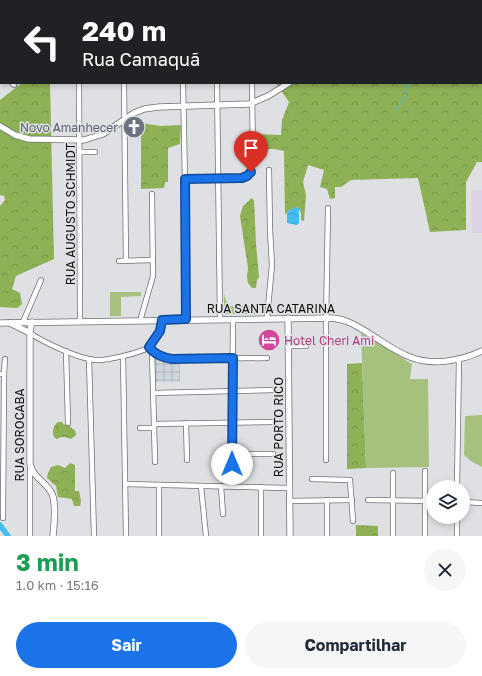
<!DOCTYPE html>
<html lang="pt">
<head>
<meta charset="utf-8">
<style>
  body { margin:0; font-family:"Golos Text",sans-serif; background:#f6f6f7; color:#1f2937; height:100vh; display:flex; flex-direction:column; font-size:15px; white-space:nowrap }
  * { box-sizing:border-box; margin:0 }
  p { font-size:13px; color:#747a83 }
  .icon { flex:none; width:22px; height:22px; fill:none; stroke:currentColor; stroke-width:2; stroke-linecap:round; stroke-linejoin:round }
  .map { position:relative; height:536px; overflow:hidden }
  .side { display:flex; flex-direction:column; background:#fff; flex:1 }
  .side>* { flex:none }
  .top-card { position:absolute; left:0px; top:0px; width:482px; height:84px; box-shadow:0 2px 6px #0003; background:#202124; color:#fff; overflow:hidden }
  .fabs { position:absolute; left:426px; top:480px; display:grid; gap:8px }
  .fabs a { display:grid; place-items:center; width:44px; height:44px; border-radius:50%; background:#fff; box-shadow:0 2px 6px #0003; font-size:20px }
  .pin { position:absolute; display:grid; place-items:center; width:34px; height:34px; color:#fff; margin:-41px -17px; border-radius:50% 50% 50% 0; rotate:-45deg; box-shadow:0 0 4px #0007 }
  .pin .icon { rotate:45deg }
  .me { position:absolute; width:44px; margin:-22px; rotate:0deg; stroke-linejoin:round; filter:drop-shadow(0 0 3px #0008) }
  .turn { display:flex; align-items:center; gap:14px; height:84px; padding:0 16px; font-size:18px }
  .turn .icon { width:52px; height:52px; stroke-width:2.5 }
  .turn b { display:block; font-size:28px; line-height:34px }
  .round { display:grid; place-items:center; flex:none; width:42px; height:42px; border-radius:21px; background:#f6f6f7 }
  .overview { display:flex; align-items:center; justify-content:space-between; height:68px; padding:0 16px }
  h1 { font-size:24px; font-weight:700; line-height:30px; color:#1e9e55 }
  .action { display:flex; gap:8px; margin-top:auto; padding:8px 16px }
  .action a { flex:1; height:46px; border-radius:24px; background:#1a73e8; color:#fff; font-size:16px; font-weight:700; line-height:46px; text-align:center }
  .action a+a { background:#f6f6f7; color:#1f2937 }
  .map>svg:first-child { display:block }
  .industrial { fill:url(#industrial-grid) }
  .education { fill:#dbd2e6 }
  .green { fill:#a5c17d }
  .forest { fill:url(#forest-crowns) }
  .water { fill:url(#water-waves) }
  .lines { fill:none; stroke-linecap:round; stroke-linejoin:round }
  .stream { stroke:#47bcee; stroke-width:1 }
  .river { stroke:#47bcee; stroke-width:5.5 }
  .minor-casing { stroke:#6e7072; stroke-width:6 }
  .major-casing { stroke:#6e7072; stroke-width:7 }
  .minor { stroke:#fff; stroke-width:4.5 }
  .major { stroke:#fff; stroke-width:5.5 }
  .route-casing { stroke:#114b97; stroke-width:10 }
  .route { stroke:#1a73e8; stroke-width:7 }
  .labels { text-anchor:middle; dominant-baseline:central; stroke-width:3; stroke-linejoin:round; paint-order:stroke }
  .worship-label { font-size:12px; fill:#5b616d; stroke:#dee0e3; text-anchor:end }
  .street-label { font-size:12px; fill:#0e0f10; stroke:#dee0e3 }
  .hotel-label { font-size:12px; fill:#b23c85; stroke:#dee0e3; text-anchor:start }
</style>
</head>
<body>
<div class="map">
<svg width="482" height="536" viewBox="0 0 482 536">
  <defs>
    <pattern id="industrial-grid" width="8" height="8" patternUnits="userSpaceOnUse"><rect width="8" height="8" fill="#cdd5dd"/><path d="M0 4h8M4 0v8" fill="none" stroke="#afb6bd"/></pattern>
    <pattern id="forest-crowns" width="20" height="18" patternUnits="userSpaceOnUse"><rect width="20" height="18" fill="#8eb156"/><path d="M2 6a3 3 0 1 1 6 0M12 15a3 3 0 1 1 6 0" fill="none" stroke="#79974a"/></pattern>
    <pattern id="water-waves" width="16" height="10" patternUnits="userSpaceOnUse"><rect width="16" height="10" fill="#47bcee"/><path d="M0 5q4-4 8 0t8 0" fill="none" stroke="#3da0cb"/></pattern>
  </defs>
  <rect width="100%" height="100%" fill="#dee0e3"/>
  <path class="industrial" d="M155 358 180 361V382H154Z"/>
  <path class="education" d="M471 190H482V233H472Z"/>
  <g class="green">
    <path d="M110 292H141V296L121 297V316H110Z"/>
    <path d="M224 294 228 306H257V314H224Z"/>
    <path d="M361 333 412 364 410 379H428L429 467 366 468Z"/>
    <path d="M482 415V467L471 461 464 455 465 416Z"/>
  </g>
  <g class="forest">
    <path d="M425 0H482V162H477L466 182V230L430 232 418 178 351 180 341 187H335V198L330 199 327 189 320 187 324 170 308 165 303 182 306 195 304 221 301 220V213L298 207 289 210 285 215 284 151C271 148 263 147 256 159L255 134 281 135 282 120 289 102 276 83H481V1Z"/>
    <path d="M22 83H50L54 259 16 276 12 289 20 293 22 304 17 308 0 307V206L5 200 4 196 0 195V100Z"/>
    <path d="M141 123 161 126 181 125 180 144 168 148V182H165L164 188 141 189Z"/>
    <path d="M252 198 254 201 256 244 259 277 257 280 256 288H252L248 283 247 277 248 268 240 216 243 206Z"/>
    <path d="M362 363 366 468 347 469V364Z"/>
    <path d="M58 422H62L64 425 66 423C70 425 71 429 75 430L76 435 71 439C65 437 62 436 57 439L54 437C52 431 53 426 58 422Z"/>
    <path d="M70 463 75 465V491H79L81 501 80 506H74L72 499 58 497 56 486 47 478 48 473 51 467 58 465 65 468Z"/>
    <path d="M356 525 378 526V536H356Z"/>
  </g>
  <path class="water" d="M298 207 299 208V223L297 225 287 223V212L291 209Z"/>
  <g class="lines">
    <g class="stream">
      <path d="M481 28H482"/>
      <path d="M396 111 404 99 410 83"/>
    </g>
    <path class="river" d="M0 525 8 536"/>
    <g class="minor-casing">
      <g id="minor">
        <path d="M58 0 59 1"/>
        <path d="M104 0 105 1"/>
        <path d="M182 0V1"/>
        <path d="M216 0V1"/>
        <path d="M272 0 273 1"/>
        <path d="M341 0V1"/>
        <path d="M380 0 381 1"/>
        <path d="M19 1 20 0"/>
        <path d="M87 1 88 0"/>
        <path d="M313 1V0"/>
        <path d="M352 1 353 0"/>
        <path d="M0 8 1 9"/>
        <path d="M0 19 1 18"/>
        <path d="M0 57H1"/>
        <path d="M0 72 1 73"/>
        <path d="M12 83 14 85"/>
        <path d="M79 83 80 322"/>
        <path d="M124 83 126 260"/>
        <path d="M183 83 186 233V319"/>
        <path d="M217 83 220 319"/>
        <path d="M80 152H95"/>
        <path d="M185 179 242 178 247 176 251 172 253 161 252 83"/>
        <path d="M119 261 153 260"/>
        <path d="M267 318 272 265 270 230 269 170"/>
        <path d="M140 321 153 276 152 194"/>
        <path d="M23 322 41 280"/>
        <path d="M30 333C45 343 77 358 95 360 105 361 141 353 149 347 157 342 162 329 162 320"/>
        <path d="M288 346H306"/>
        <path d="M149 347C154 354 164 358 172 359L267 358"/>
        <path d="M66 351 68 423"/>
        <path d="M152 352 155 462"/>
        <path d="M123 356 126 536"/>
        <path d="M89 359 94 536"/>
        <path d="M0 374H4L3 518"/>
        <path d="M4 374 5 359"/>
        <path d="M153 393 273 390"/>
        <path d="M186 423 187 460"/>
        <path d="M154 424 274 422"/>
        <path d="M140 428H154"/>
        <path d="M232 454H273"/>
        <path d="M326 460V324L328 208"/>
        <path d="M232 464 233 319"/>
        <path d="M312 479 350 480 353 521"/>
        <path d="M125 484 289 488"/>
        <path d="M159 485V536"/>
        <path d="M201 486 206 536"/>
        <path d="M221 486 223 514"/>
        <path d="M261 487V536"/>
        <path d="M457 487 459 358"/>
        <path d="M327 500V536"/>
        <path d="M368 500 433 501"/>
        <path d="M289 501 352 500"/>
        <path d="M463 502 482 503"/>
        <path d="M30 536V466"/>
        <path d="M393 536V473"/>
        <path d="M425 536V471"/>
        <path d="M457 536V517"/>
      </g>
    </g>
    <g class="major-casing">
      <g id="major">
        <path d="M407 1 409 0"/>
        <path d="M0 126 15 135 29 139 84 140 103 134 134 113 144 109 159 107 249 104 268 96 289 83"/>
        <path d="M288 318 290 536"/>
        <path d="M32 322 30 330V464C34 479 44 480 51 492 57 501 54 524 53 536"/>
        <path d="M0 323 331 318C347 319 357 326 370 334 383 342 396 352 410 357 432 366 461 361 482 351"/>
        <path d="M10 323 30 333"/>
      </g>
    </g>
    <use href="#minor" class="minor"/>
    <use href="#major" class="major"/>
  </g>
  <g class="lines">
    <g class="route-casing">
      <path id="route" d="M232 464 233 358 172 359C164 358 154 354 149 347L160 331 162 320 186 319 185 179 242 178 247 176 251 172"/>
    </g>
    <use href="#route" class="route"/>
  </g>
  <defs>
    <g id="church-disc" transform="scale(1.15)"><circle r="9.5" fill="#6b7280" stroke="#dee0e3"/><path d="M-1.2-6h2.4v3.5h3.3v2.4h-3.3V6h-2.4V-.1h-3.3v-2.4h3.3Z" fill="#fff"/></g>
    <g id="hotel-disc" transform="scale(1.15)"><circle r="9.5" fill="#d1479c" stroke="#dee0e3"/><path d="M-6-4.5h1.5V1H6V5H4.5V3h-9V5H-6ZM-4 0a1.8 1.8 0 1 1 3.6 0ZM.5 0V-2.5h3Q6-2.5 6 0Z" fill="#fff"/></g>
  </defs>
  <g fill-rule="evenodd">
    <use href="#church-disc" x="134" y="127"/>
    <use href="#hotel-disc" x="269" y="340"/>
  </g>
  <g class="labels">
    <g class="worship-label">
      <text x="118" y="127">Novo Amanhecer</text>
    </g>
    <g class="street-label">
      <text transform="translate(70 214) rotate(-90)">RUA AUGUSTO SCHMIDT</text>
      <text x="271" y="308">RUA SANTA CATARINA</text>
      <text transform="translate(278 427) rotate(-90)">RUA PORTO RICO</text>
      <text transform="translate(19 435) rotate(-90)">RUA SOROCABA</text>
    </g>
    <g class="hotel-label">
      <text x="284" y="340">Hotel Cheri Ami</text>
    </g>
  </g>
</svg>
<div class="fabs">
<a><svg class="icon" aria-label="layers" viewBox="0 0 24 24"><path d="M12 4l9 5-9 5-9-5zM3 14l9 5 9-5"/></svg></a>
</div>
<div class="pin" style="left:251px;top:172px;background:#d93025"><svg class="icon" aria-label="arrive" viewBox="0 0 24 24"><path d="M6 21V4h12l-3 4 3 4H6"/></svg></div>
<svg class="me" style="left:232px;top:464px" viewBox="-20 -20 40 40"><circle r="19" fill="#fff"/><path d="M0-13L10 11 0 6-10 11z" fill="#1a73e8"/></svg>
<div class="top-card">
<div class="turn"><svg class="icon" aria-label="left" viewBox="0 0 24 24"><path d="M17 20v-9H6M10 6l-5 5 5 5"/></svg><div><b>240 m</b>Rua Camaquã</div></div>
</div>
</div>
<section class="side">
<div class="overview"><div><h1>3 min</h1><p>1.0 km · 15:16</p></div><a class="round"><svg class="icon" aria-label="close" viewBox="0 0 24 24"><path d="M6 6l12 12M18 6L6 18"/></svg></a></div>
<div class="action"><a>Sair</a><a>Compartilhar</a></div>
</section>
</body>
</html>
